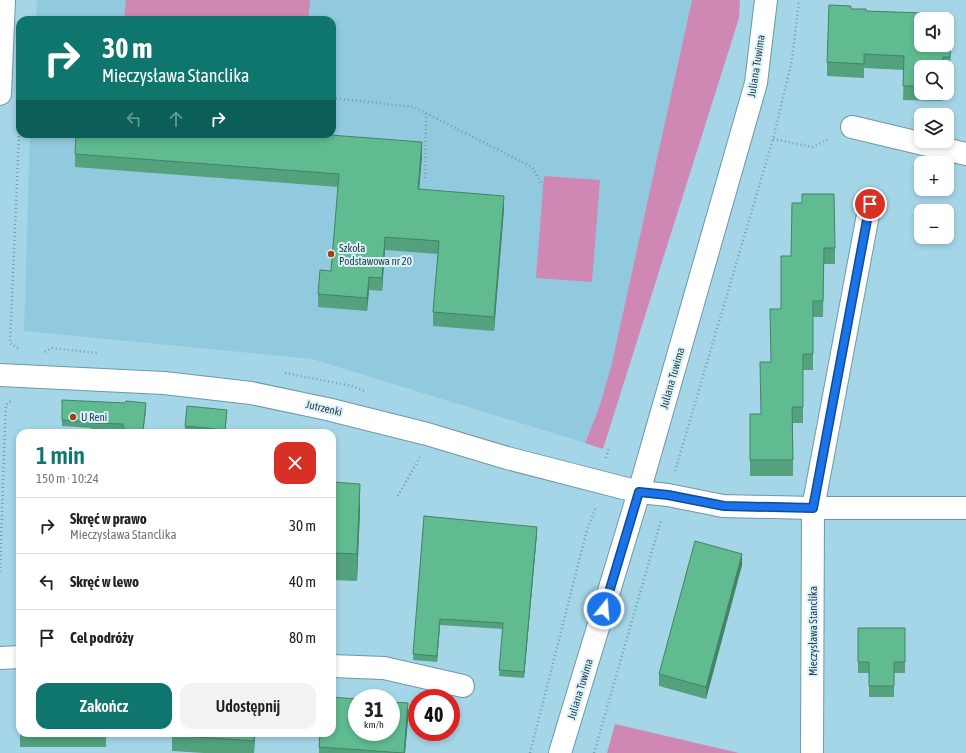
<!DOCTYPE html>
<html lang="pl">
<head>
<meta charset="utf-8">
<style>
  body { margin:0; font-family:"Asap Condensed",sans-serif; background:#f2f2f2; color:#222; height:100vh; display:flex; flex-direction:column; font-size:15px; white-space:nowrap }
  * { box-sizing:border-box; margin:0 }
  p { font-size:13px; color:#767676 }
  .icon { flex:none; width:22px; height:22px; fill:none; stroke:currentColor; stroke-width:2; stroke-linecap:round; stroke-linejoin:round }
  .map { position:relative; flex:1; overflow:hidden }
  .panel { position:absolute; left:16px; top:429px; width:320px; height:308px; display:flex; flex-direction:column; background:#fff; border-radius:12px; box-shadow:0 2px 6px #0003 }
  .panel>* { flex:none }
  .hud { position:absolute; left:16px; top:16px; width:320px; height:122px; border-radius:12px; box-shadow:0 2px 6px #0003; background:#0f766e; color:#fff; overflow:hidden }
  .controls { position:absolute; left:914px; top:12px; display:grid; gap:8px }
  .controls a { display:grid; place-items:center; width:40px; height:40px; border-radius:8px; background:#fff; box-shadow:0 2px 6px #0003; font-size:20px }
  .speed { position:absolute; left:348px; top:689px; display:flex; gap:8px; font-size:20px; font-weight:700; text-align:center }
  .speed>* { display:grid; place-content:center; width:52px; height:52px; border-radius:50%; background:#fff; box-shadow:0 2px 6px #0003; line-height:1 }
  .speed small { font-size:10px; font-weight:400 }
  .speed .limit { border:6px solid #d22; background:#fff; color:#111 }
  .pin { position:absolute; display:grid; place-items:center; width:34px; height:34px; color:#fff; margin:-17px; border:2px solid #fff; border-radius:50%; box-shadow:0 1px 4px #0007 }
  .me { position:absolute; width:44px; margin:-22px; rotate:17deg; stroke-linejoin:round; filter:drop-shadow(0 0 3px #0008) }
  .turn { display:flex; align-items:center; gap:14px; height:84px; padding:0 20px; font-size:18px }
  .turn .icon { width:52px; height:52px; stroke-width:2.5 }
  .turn b { display:block; font-size:28px; line-height:34px }
  .lanes { display:flex; align-items:center; height:38px; padding:0 20px; background:#0003; justify-content:center; gap:20px; direction:ltr }
  .lanes .off { opacity:.35 }
  .round { display:grid; place-items:center; flex:none; width:42px; height:42px; border-radius:12px; background:#f2f2f2 }
  .headline { display:flex; align-items:center; justify-content:space-between; height:68px; padding:0 20px }
  h1 { font-size:24px; font-weight:600; line-height:30px; color:#0f766e }
  .cta { display:flex; gap:8px; margin-top:auto; padding:8px 20px }
  .cta a { flex:1; height:46px; border-radius:12px; background:#0f766e; color:#fff; font-size:16px; font-weight:600; line-height:46px; text-align:center }
  .cta a+a { background:#f2f2f2; color:#222 }
  ul { padding:0; list-style:none }
  li { display:flex; align-items:center; gap:12px; height:56px; padding:0 20px; border-top:1px solid #e0e0e0 }
  li div { flex:1 }
  li b { display:block; font-size:15px }
  li em { font-style:normal }
  .map>svg:first-child { display:block }
  .built { fill:#91cadf }
  .green { fill:#cf87b3 }
  .lines { fill:none; stroke-linecap:round; stroke-linejoin:round }
  .minor-casing { stroke:#6a99aa; stroke-width:24 }
  .path { stroke:#779caa; stroke-width:2.5; stroke-dasharray:1 3; stroke-linecap:butt }
  .minor { stroke:#fff; stroke-width:22 }
  .wall { fill:#53a17d }
  .shaded-wall { fill:#438366 }
  .building { fill:#60bb91; stroke:#438366; fill-rule:evenodd }
  .route-casing { stroke:#114b97; stroke-width:10 }
  .route { stroke:#1a73e8; stroke-width:7 }
  .poi-dot { fill:#a5410e; stroke:#daf2fb; stroke-width:1.5 }
  .labels { text-anchor:middle; dominant-baseline:central; stroke-width:4; stroke-linejoin:round; paint-order:stroke }
  .street-label { font-size:11px; fill:#2b3e46; stroke:#daf2fb }
  .poi-label { font-size:11px; fill:#2b3e46; stroke:#daf2fb; text-anchor:start }
</style>
</head>
<body>
<div class="map">
<svg width="966" height="753" viewBox="0 0 966 753">
  <rect width="100%" height="100%" fill="#a5d6e8"/>
  <path class="built" d="M37 0H692L611 367 598 411 585 443 312 359 24 331 30 134H332V20H36Z"/>
  <g class="green">
    <path d="M126 0H310L308 20H124Z"/>
    <path d="M692 0H740L739 18 603 449 585 443 598 411 611 367Z"/>
    <path d="M544 176 600 180 592 282 536 278Z"/>
    <path d="M615 724 739 753H607Z"/>
  </g>
  <g class="lines">
    <g class="minor-casing">
      <g id="minor">
        <path d="M0 94 4 0"/>
        <path d="M852 127 966 154"/>
        <path d="M0 375 164 383 251 393 327 409 427 434 507 458 639 492 668 495 723 506 813 508H966"/>
        <path d="M0 658 20 657"/>
        <path d="M332 666 384 668 463 686"/>
        <path d="M560 753 639 492 756 83 766 0"/>
        <path d="M812 753 813 508 870 204"/>
      </g>
    </g>
    <g class="path">
      <path d="M332 98 414 107 532 167 543 186"/>
      <path d="M20 112 10 343 20 350"/>
      <path d="M773 139 813 147 830 138"/>
      <path d="M425 178 426 113"/>
      <path d="M45 352 51 348 97 353"/>
      <path d="M285 373 352 386 365 391"/>
      <path d="M606 458 609 448"/>
      <path d="M675 471 773 139 792 60 799 0"/>
      <path d="M398 496 420 457"/>
      <path d="M0 572 5 425 6 405 11 401"/>
      <path d="M530 753 587 530 596 507"/>
      <path d="M594 753 661 520"/>
    </g>
    <use href="#minor" class="minor"/>
  </g>
  <g class="wall">
    <path d="M851 9 951 28 950 72H947V67H921V93H943L942 101 903 100 904 70 864 68V78L827 76V62Z"/>
    <path d="M75 154 422 156 419 189 504 209 494 331 433 326V312L438 254 385 250 382 291 369 290 367 311 318 307V294L331 271 338 187 75 167Z"/>
    <path d="M802 203 835 248V264H824L823 317H813V370H803V423H793V476H750V414H761L791 256Z"/>
    <path d="M146 409 143 433H123V430L91 429V428L62 426V420Z"/>
    <path d="M227 415 225 433H199L185 432V426Z"/>
    <path d="M332 482 360 510 357 581 332 580Z"/>
    <path d="M424 516 537 533 524 678 499 676 503 629 440 625 437 662 413 660Z"/>
    <path d="M742 565 706 699 659 686V674Z"/>
    <path d="M858 628H905V673H894V697H869V673H858Z"/>
    <path d="M20 680V733H106V747H20Z"/>
    <path d="M408 719 405 753H319V747Z"/>
    <path d="M172 733H255L254 753H204L172 751Z"/>
  </g>
  <g class="shaded-wall">
    <path d="M951 14V28L950 72V57Z"/>
    <path d="M422 142V156L418 203V189Z"/>
    <path d="M504 196V209L494 331V317Z"/>
    <path d="M385 237V250L382 291V278Z"/>
    <path d="M369 277V290L367 311V298Z"/>
    <path d="M146 403V409L143 433Z"/>
    <path d="M360 484V510L357 581V554Z"/>
    <path d="M537 527V533L524 678V672Z"/>
    <path d="M742 554V565L706 699V687Z"/>
    <path d="M440 619V625L437 662V656Z"/>
    <path d="M408 703V719L405 753H404Z"/>
    <path d="M254 733H255L254 753Z"/>
  </g>
  <g class="building">
    <path d="M829 5 851 6V9H866V11L951 14 950 57H943V67H921V86H903L904 56 864 54V64L827 62ZM921 19H947V45H921Z"/>
    <path d="M76 134H317L422 142 418 189 504 196 494 317 433 312 439 241 385 237 382 278 369 277 367 298 318 294 320 270 331 271 339 174 75 154Z"/>
    <path d="M802 194H834L835 248H824L823 301H813V354H803V407H792L793 460H750V414H761L760 362H771L770 309H781V256H791L792 203H802Z"/>
    <path d="M62 400 125 403 126 401 146 403 143 431 123 429V424L91 423V422L62 420Z"/>
    <path d="M187 406 227 410 225 430 185 426Z"/>
    <path d="M332 482 360 484 357 554 332 553Z"/>
    <path d="M424 516 537 527 524 672 499 670 503 623 440 619 437 656 413 654Z"/>
    <path d="M695 541 742 554 706 687 659 674Z"/>
    <path d="M858 628H905V662H894V686H869V662H858Z"/>
    <path d="M332 697 357 699V732H391V702L408 703 404 753 319 747 320 733H332Z"/>
    <path d="M172 733H254V741L172 735Z"/>
  </g>
  <g class="lines">
    <g class="route-casing">
      <path id="route" d="M604 609 639 492 668 495 724 506 813 508 870 204"/>
    </g>
    <use href="#route" class="route"/>
  </g>
  <g class="poi-dot">
    <circle cx="331" cy="254" r="4"/>
    <circle cx="73" cy="417" r="4"/>
  </g>
  <g class="labels">
    <g class="street-label">
      <text transform="translate(756 66) rotate(-81)">Juliana Tuwima</text>
      <text transform="translate(672 378) rotate(-74)">Juliana Tuwima</text>
      <text transform="translate(324 408) rotate(13)">Jutrzenki</text>
      <text transform="translate(813 631) rotate(-90)">Mieczysława Stanclika</text>
      <text transform="translate(580 689) rotate(-73)">Juliana Tuwima</text>
    </g>
    <g class="poi-label">
      <text x="339" y="248">Szkoła<tspan x="339" dy="13">Podstawowa nr 20</tspan></text>
      <text x="81" y="417">U Reni</text>
    </g>
  </g>
</svg>
<div class="controls">
<a><svg class="icon" aria-label="sound" viewBox="0 0 24 24"><path d="M4 9h4l5-4v14l-5-4H4zM17 9q2 3 0 6"/></svg></a>
<a><svg class="icon" aria-label="search" viewBox="0 0 24 24"><circle cx="10" cy="10" r="6"/><path d="M15 15l6 6"/></svg></a>
<a><svg class="icon" aria-label="layers" viewBox="0 0 24 24"><path d="M12 4l9 5-9 5-9-5zM3 14l9 5 9-5"/></svg></a>
<a>+</a>
<a>−</a>
</div>
<div class="speed"><div>31<small>km/h</small></div><div class="limit">40</div></div>
<div class="pin" style="left:870px;top:204px;background:#d93025"><svg class="icon" aria-label="arrive" viewBox="0 0 24 24"><path d="M6 21V4h12l-3 4 3 4H6"/></svg></div>
<svg class="me" style="left:604px;top:609px" viewBox="-20 -20 40 40"><circle r="17" fill="#1a73e8" stroke="#fff" stroke-width="3"/><path d="M0-11L8 9 0 5-8 9z" fill="#fff"/></svg>
<div class="hud">
<div class="turn"><svg class="icon" aria-label="right" viewBox="0 0 24 24"><path d="M7 20v-9h11M14 6l5 5-5 5"/></svg><div><b>30 m</b>Mieczysława Stanclika</div></div>
<div class="lanes"><svg class="icon off" aria-label="left" viewBox="0 0 24 24"><path d="M17 20v-9H6M10 6l-5 5 5 5"/></svg><svg class="icon off" aria-label="ahead" viewBox="0 0 24 24"><path d="M12 20V5M6 11l6-6 6 6"/></svg><svg class="icon" aria-label="right" viewBox="0 0 24 24"><path d="M7 20v-9h11M14 6l5 5-5 5"/></svg></div>
</div>
<section class="panel">
<div class="headline"><div><h1>1 min</h1><p>150 m · 10:24</p></div><a class="round" style="background:#d93025;color:#fff"><svg class="icon" aria-label="close" viewBox="0 0 24 24"><path d="M6 6l12 12M18 6L6 18"/></svg></a></div>
<ul>
<li><svg class="icon" aria-label="right" viewBox="0 0 24 24"><path d="M7 20v-9h11M14 6l5 5-5 5"/></svg><div><b>Skręć w prawo</b><p>Mieczysława Stanclika</p></div><em>30 m</em></li>
<li><svg class="icon" aria-label="left" viewBox="0 0 24 24"><path d="M17 20v-9H6M10 6l-5 5 5 5"/></svg><div><b>Skręć w lewo</b></div><em>40 m</em></li>
<li><svg class="icon" aria-label="arrive" viewBox="0 0 24 24"><path d="M6 21V4h12l-3 4 3 4H6"/></svg><div><b>Cel podróży</b></div><em>80 m</em></li>
</ul>
<div class="cta"><a>Zakończ</a><a>Udostępnij</a></div>
</section>
</div>
</body>
</html>
